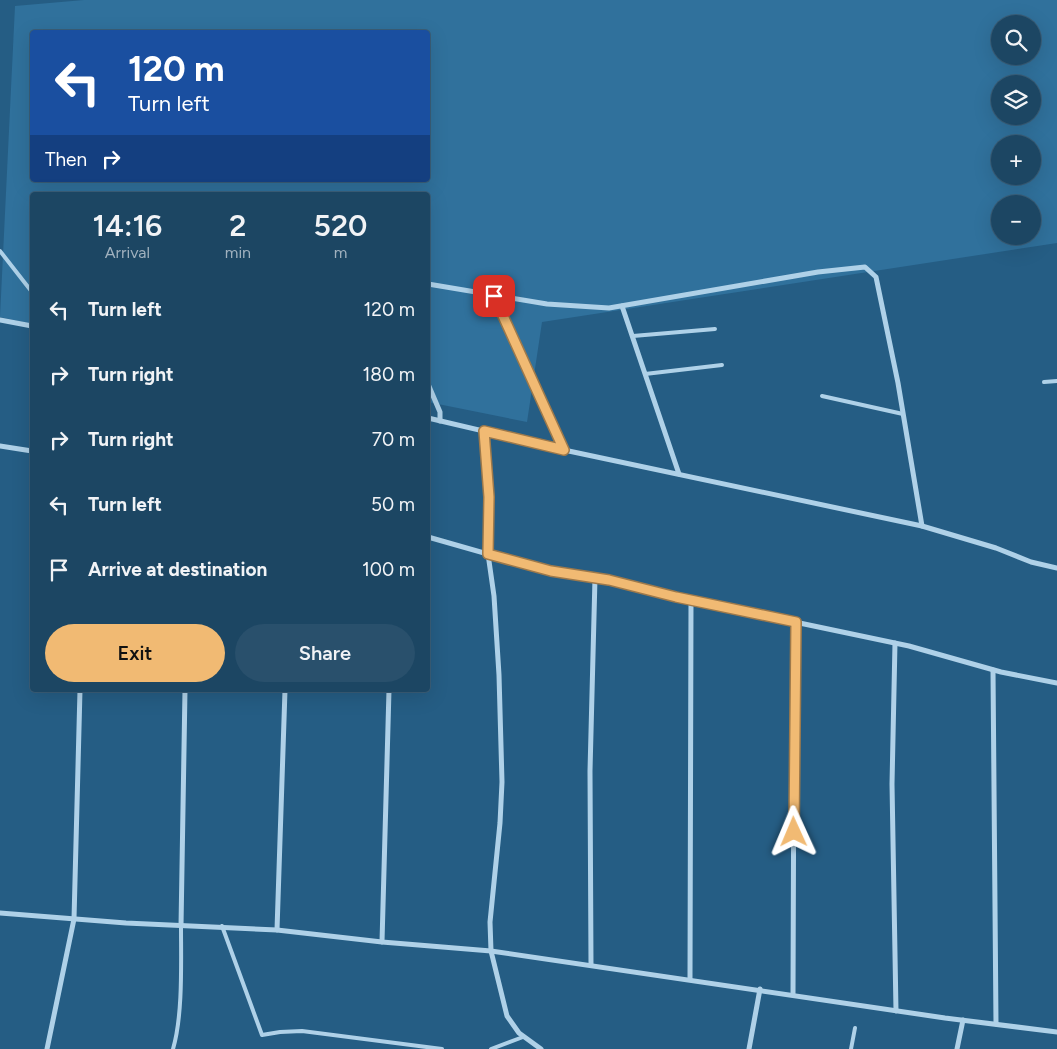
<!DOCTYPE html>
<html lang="en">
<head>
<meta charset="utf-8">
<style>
  body { margin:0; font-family:Figtree,sans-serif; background:#29506c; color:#f1f3f6; height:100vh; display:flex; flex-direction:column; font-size:19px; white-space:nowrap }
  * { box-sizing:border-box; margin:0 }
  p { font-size:16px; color:#a0b1be }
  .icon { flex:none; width:28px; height:28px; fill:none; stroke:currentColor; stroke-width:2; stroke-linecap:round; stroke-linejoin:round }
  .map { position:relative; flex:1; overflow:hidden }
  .drawer { position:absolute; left:30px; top:192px; width:400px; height:500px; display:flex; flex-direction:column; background:#1c4663; border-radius:5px; box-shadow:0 5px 20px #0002,0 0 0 1px #3a5e78 }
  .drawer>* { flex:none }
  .hud { position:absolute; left:30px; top:30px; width:400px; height:152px; border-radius:5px; box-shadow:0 5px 20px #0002,0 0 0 1px #3a5e78; background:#1a4fa0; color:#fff; overflow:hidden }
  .controls { position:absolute; left:991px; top:15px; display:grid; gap:10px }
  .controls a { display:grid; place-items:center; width:50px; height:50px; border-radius:50%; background:#1c4663; box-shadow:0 5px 20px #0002,0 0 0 1px #3a5e78; font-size:25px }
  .pin { position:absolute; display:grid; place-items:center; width:42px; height:42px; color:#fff; margin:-21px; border-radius:10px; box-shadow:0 2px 8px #0006 }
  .me { position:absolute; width:55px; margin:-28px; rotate:359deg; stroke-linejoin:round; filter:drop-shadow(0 0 4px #0008) }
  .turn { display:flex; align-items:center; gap:18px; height:105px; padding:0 15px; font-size:22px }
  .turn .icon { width:65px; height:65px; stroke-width:2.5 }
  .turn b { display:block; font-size:35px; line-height:42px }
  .then { display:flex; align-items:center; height:48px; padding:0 15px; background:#0003; gap:10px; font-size:19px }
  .eta { display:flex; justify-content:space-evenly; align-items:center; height:85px; text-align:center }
  .eta b { font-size:30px; font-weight:600; line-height:35px }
  .button { display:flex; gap:10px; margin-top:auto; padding:10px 15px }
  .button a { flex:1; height:58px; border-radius:30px; background:#f1ba73; color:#111; font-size:20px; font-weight:600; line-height:58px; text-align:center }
  .button a+a { background:#29506c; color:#f1f3f6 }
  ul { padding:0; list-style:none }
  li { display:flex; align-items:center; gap:15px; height:65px; padding:0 15px }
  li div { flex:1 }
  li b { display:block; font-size:19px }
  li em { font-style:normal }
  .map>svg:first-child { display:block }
  .green { fill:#30719c; fill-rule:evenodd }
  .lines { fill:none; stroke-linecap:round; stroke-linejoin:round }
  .lane { stroke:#afd1e8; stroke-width:4 }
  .street { stroke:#afd1e8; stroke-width:5 }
  .route-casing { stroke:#9d794b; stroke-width:12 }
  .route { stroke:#f1ba73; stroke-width:9 }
</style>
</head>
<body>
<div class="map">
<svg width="1057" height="1049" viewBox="0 0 1057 1049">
  <rect width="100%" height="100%" fill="#255d84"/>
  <path class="green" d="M84 0H1057V243L542 322 527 422 428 402V195H32V324L0 317 15 6ZM1000 24H1032V56H1000ZM32 32H428V180H32ZM1000 84H1032V116H1000ZM1000 144H1032V176H1000ZM1000 204H1032V236H1000Z"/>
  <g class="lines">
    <g class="lane">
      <path d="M0 251 32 292"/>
      <path d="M633 336 715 329"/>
      <path d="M645 374 722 365"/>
      <path d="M1044 382 1057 381"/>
      <path d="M822 396 903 414"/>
      <path d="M222 926 262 1035 280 1032 302 1031 442 1049"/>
      <path d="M173 1049C183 1015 181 962 181 926"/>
      <path d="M491 1049 523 1037"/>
      <path d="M851 1049 855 1028"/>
    </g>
    <g class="street">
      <path d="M428 284 547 304 609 308 818 272 865 267 876 277 898 383 922 526"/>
      <path d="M494 296 564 450"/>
      <path d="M622 306 679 474"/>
      <path d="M0 320 32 326"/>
      <path d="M428 384 440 412V421"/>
      <path d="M428 418 564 450 922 526 996 548 1031 562 1057 568"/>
      <path d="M484 431 489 497 488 554 494 596 499 675 502 782 500 823 490 922 491 951 507 1016 519 1033 541 1049"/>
      <path d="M0 446 32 451"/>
      <path d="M428 537 530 566 622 583 676 597 909 646 1001 672 1057 683"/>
      <path d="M895 643 892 784 896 1011"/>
      <path d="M993 670 996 1024"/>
      <path d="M0 913 126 923 277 930 382 942 491 951 945 1018 1057 1032"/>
      <path d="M181 926 185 690"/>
      <path d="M277 930 285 690"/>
      <path d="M382 942 389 690"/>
      <path d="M591 965 590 771 595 578"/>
      <path d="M690 979 691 600"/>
      <path d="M793 994 794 714 796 622"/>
      <path d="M47 1049 74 919 80 690"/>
      <path d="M749 1049 760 989"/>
      <path d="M957 1049 963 1020"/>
    </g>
  </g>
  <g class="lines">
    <g class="route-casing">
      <path id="route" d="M494 296 564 450 484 431 489 497 488 554 551 571 609 580 676 597 796 622 794 832"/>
    </g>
    <use href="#route" class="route"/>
  </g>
</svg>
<div class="controls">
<a><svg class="icon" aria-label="search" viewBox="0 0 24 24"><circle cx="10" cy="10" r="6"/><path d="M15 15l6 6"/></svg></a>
<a><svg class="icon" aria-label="layers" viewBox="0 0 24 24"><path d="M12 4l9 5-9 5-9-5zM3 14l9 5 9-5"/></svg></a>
<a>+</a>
<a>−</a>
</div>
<div class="pin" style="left:494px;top:296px;background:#d93025"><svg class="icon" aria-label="arrive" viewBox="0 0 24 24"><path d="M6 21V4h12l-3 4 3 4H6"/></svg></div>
<svg class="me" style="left:794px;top:832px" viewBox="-20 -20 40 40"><path d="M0-17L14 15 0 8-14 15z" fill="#f1ba73" stroke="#fff" stroke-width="4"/></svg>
<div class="hud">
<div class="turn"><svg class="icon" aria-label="left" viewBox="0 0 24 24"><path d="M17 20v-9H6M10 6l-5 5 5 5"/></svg><div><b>120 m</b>Turn left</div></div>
<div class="then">Then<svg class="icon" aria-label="right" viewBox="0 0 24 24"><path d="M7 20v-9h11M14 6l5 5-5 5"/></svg></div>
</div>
<section class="drawer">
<div class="eta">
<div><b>14:16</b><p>Arrival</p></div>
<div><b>2</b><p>min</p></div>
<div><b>520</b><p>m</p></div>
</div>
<ul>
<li><svg class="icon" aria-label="left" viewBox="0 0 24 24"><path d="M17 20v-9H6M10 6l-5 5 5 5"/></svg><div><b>Turn left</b></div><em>120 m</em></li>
<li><svg class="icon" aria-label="right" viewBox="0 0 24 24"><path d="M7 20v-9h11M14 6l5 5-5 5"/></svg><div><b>Turn right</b></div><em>180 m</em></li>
<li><svg class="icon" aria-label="right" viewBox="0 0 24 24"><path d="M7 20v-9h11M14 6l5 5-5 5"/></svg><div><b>Turn right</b></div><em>70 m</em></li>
<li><svg class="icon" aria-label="left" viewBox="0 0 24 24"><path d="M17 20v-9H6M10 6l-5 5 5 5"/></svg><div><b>Turn left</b></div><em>50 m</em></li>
<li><svg class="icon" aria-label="arrive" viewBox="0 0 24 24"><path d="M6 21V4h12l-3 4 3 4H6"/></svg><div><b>Arrive at destination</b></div><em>100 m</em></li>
</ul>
<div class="button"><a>Exit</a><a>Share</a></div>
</section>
</div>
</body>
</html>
